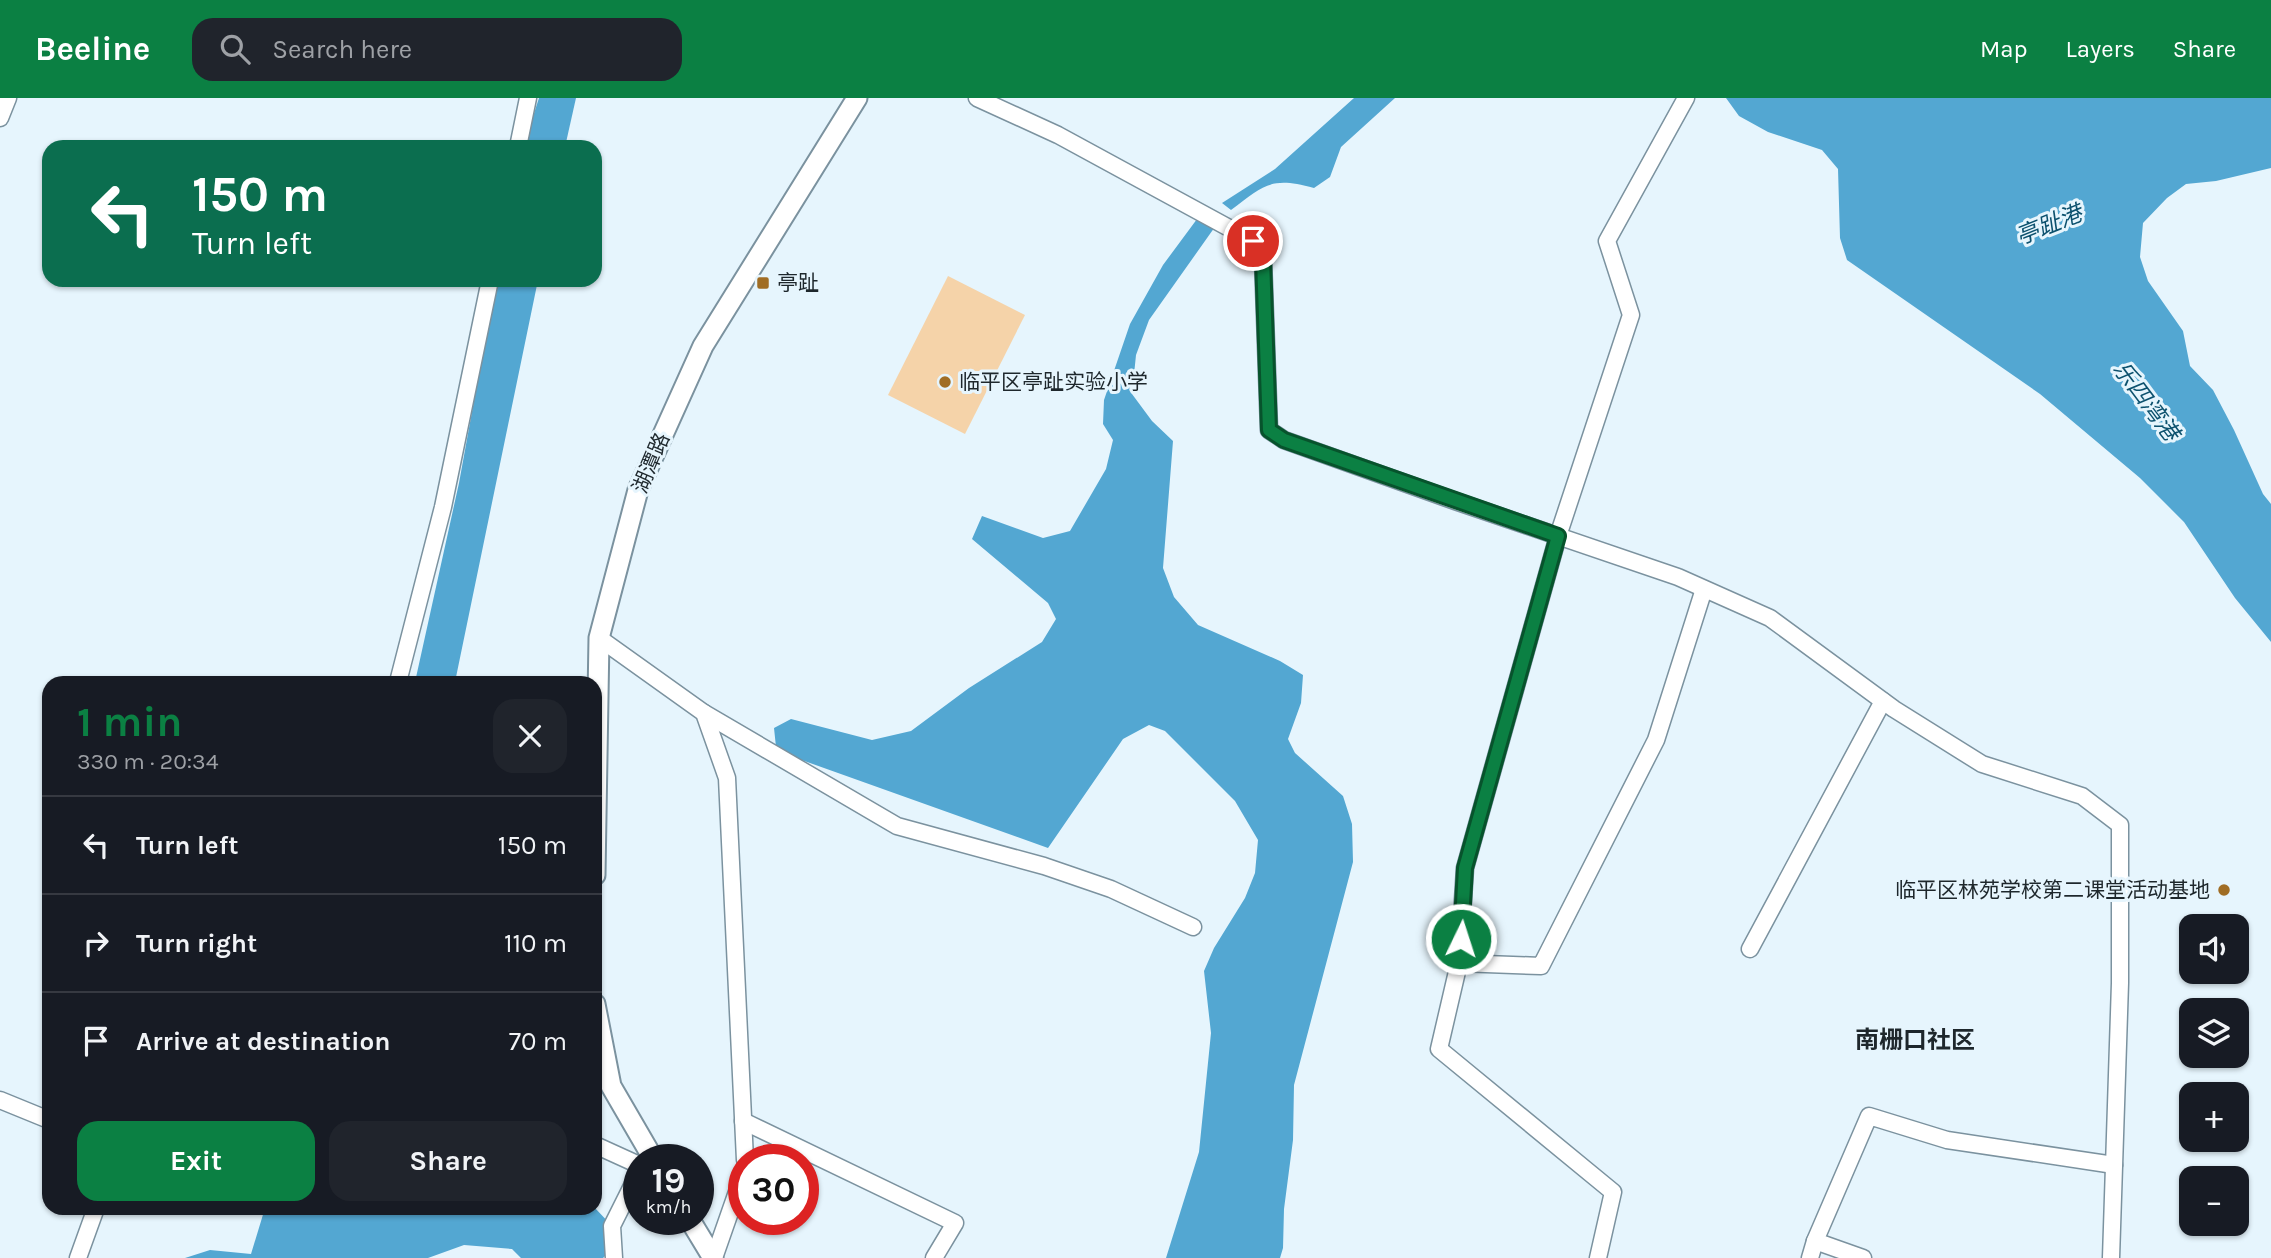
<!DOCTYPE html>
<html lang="en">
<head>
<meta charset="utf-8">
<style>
  body { margin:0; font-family:Karla,"Noto Sans SC",sans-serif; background:#20242c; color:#f1f3f6; height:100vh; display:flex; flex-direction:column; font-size:26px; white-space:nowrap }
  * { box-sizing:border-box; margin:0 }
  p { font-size:23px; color:#9ea1a6 }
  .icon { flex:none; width:38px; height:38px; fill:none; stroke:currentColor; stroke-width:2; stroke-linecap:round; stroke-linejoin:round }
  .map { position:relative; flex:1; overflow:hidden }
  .panel { position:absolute; left:42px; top:578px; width:560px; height:539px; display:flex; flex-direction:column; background:#171b24; border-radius:21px; box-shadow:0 2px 5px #0004 }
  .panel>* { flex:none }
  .banner { position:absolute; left:42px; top:42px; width:560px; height:147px; border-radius:21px; box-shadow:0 2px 5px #0004; background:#0b6e4f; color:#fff; overflow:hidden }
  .tools { position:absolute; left:2179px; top:816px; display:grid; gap:14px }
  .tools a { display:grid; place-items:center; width:70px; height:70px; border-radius:14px; background:#171b24; box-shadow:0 2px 5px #0004; font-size:35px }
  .speed { position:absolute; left:623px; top:1046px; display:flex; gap:14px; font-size:35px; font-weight:700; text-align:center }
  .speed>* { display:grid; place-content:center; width:91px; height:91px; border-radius:50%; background:#171b24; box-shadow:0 2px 5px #0004; line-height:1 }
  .speed small { font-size:18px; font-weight:400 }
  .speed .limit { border:10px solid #d22; background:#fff; color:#111 }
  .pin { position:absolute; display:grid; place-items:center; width:60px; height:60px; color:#fff; margin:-30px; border:4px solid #fff; border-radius:50%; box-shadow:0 2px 7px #0007 }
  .me { position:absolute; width:77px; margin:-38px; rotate:4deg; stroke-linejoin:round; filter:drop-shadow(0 0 5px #0008) }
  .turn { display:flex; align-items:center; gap:24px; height:147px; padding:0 35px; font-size:32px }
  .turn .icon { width:91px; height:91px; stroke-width:2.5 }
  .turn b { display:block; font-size:49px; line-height:60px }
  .round { display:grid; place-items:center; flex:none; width:74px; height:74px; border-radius:21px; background:#20242c }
  .summary { display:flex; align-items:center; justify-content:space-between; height:119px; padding:0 35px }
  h1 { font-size:42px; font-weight:700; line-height:52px; color:#0b8043 }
  .primary-button { display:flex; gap:14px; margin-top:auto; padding:14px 35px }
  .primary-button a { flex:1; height:80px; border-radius:21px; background:#0b8043; color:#fff; font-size:28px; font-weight:700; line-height:80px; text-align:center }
  .primary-button a+a { background:#20242c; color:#f1f3f6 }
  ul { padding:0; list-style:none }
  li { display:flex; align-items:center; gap:21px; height:98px; padding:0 35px; border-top:2px solid #363941 }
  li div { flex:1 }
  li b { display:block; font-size:26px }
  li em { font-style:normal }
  header { display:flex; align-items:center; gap:42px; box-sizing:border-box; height:98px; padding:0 35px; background:#0b8043; color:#fff }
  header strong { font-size:33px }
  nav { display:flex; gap:38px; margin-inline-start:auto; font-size:24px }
  .search { width:490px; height:63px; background:#20242c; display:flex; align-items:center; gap:18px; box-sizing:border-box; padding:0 24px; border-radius:21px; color:#9ea1a6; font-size:26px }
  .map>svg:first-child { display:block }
  .green { fill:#f5d3a9 }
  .water { fill:#53a7d2 }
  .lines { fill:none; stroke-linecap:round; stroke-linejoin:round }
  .minor-casing { stroke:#7b929f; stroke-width:19 }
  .tertiary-casing { stroke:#7b929f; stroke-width:23 }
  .minor { stroke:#fff; stroke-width:16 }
  .tertiary { stroke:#fff; stroke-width:19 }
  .route-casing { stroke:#07532c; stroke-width:18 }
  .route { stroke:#0b8043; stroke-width:12 }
  .poi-dot { fill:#a06d24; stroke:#e6f5fd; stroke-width:2.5 }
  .labels { text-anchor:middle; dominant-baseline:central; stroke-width:6; stroke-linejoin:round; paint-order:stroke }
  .poi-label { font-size:21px; fill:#1e272c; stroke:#e6f5fd; text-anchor:start }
  .street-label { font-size:21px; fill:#1e272c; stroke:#e6f5fd }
  .water-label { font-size:23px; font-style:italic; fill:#0c516e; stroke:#e6f5fd }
  .quarter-label { font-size:24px; font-weight:bold; fill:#1e272c; stroke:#e6f5fd }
</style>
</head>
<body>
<header>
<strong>Beeline</strong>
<div class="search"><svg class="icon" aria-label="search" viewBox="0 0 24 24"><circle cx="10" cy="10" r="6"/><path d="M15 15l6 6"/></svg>Search here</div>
<nav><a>Map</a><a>Layers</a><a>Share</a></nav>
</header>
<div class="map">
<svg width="2271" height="1160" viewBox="0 0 2271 1160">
  <rect width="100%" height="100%" fill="#e6f5fd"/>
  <path class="green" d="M948 178 1025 217 965 336 888 297Z"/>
  <g class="water">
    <path d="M539 0H576L565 49H523Z"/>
    <path d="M1354 0H1395L1341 49 1330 79 1314 90C1271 78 1264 87 1231 112L1222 105 1275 71Z"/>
    <path d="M1726 0H2271V70L2216 83 2186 86 2167 100 2143 125 2140 159 2148 183 2183 233 2190 268 2213 292 2234 332 2263 396 2271 406V544L2235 500 2184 424 2140 380 2040 296 1847 162 1840 140 1838 71 1822 52 1768 34 1739 18Z"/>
    <path d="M1200 117 1217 126 1149 222 1136 257 1132 296 1152 323 1173 343 1163 470 1174 499 1198 527 1280 563 1303 577 1301 605 1288 641 1295 655 1343 698 1352 726 1353 764 1294 987 1293 1042 1284 1111 1283 1150 1280 1160H1166L1199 1054 1211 935 1204 873 1214 850 1245 800 1255 775 1258 742 1235 703 1165 633 1149 627 1123 641 1048 750 796 660 776 649 774 630 791 621 872 642 911 633 969 590 1042 544 1056 521 1048 505 972 441 982 418 1043 440 1070 433 1106 371 1113 342 1103 326 1104 302 1130 226 1163 167Z"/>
    <path d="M496 182H538L455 584H415L459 385Z"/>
    <path d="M265 1110H595L612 1128 606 1157 603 1160H521L512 1151 464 1147 428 1160H185L210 1152 251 1156Z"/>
  </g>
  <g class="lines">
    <g class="minor-casing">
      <g id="minor">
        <path d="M977 0 1058 37 1253 143 1263 161 1269 332 1284 342 1455 403 1678 479 1770 520 1894 611 1982 666 2082 698 2120 727V885L2111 1160"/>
        <path d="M0 20 8 0"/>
        <path d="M518 49 528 0"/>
        <path d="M599 540 704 615 727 680 745 1062"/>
        <path d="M398 584 443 409 490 182"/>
        <path d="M704 615 897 728 1044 768 1111 791 1193 829"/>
        <path d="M1750 851 1883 603"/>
        <path d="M1459 865 1465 770 1558 438 1631 217 1607 143 1686 0"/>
        <path d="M0 1002 49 1022"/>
        <path d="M743 1023 955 1125 934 1160"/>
        <path d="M595 1047 639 1067"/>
        <path d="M78 1160 96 1110"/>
        <path d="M614 1160 612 1128 639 1074"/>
        <path d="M714 1160 744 1074"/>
        <path d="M1598 1160 1613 1094 1439 951 1459 865 1541 868 1656 642 1704 491"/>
        <path d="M1810 1160 1815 1143"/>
        <path d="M1863 1160 1815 1143 1869 1018 1947 1042 2114 1067"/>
      </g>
    </g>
    <g class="tertiary-casing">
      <g id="tertiary">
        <path d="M595 777 599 540 638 392 703 248 857 0"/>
        <path d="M595 906 611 988 654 1062"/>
        <path d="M690 1122 713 1160"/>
      </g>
    </g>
    <use href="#minor" class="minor"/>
    <use href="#tertiary" class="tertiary"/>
  </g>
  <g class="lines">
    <g class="route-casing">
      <path id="route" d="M1253 143 1263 161 1269 332 1284 342 1558 438 1465 770 1461 841"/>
    </g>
    <use href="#route" class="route"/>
  </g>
  <g class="poi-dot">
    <rect x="756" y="178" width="14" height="14" rx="3.5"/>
    <circle cx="945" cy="284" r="7"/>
    <circle cx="2224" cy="792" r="7"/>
  </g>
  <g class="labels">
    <g class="poi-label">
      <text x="777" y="185">亭趾</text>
      <text x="959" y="284">临平区亭趾实验小学</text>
      <text x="2210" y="792" text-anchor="end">临平区林苑学校第二课堂活动基地</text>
    </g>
    <g class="street-label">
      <text transform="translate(651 365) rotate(-67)">湖潭路</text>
    </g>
    <g class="water-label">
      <text transform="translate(2049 127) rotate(-22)">亭趾港</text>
      <text transform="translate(2146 303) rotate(53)">乐四湾港</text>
    </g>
    <g class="quarter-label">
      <text x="1915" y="942">南栅口社区</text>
    </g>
  </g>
</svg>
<div class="tools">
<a><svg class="icon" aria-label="sound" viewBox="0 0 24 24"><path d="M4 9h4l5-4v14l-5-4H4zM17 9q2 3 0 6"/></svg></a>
<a><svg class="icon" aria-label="layers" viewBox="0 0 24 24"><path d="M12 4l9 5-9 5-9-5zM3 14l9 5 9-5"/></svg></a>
<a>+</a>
<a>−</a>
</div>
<div class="speed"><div>19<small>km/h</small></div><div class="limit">30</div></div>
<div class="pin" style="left:1253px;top:143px;background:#d93025"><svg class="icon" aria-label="arrive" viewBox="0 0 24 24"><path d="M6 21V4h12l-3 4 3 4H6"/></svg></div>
<svg class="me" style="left:1461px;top:841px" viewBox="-20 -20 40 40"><circle r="17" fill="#0b8043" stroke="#fff" stroke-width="3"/><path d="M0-11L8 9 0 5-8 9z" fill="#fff"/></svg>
<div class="banner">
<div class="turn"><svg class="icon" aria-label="left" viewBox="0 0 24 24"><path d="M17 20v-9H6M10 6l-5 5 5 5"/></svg><div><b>150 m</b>Turn left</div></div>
</div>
<section class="panel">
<div class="summary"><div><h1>1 min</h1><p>330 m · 20:34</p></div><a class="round"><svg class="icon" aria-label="close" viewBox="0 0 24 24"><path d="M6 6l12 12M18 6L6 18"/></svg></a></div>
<ul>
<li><svg class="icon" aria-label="left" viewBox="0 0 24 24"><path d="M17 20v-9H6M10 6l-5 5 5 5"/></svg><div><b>Turn left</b></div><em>150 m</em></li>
<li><svg class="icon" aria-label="right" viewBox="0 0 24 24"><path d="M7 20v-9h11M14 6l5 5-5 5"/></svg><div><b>Turn right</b></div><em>110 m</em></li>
<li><svg class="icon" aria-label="arrive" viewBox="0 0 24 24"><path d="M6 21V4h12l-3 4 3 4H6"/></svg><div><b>Arrive at destination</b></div><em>70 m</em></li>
</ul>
<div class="primary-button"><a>Exit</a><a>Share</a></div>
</section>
</div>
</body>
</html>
